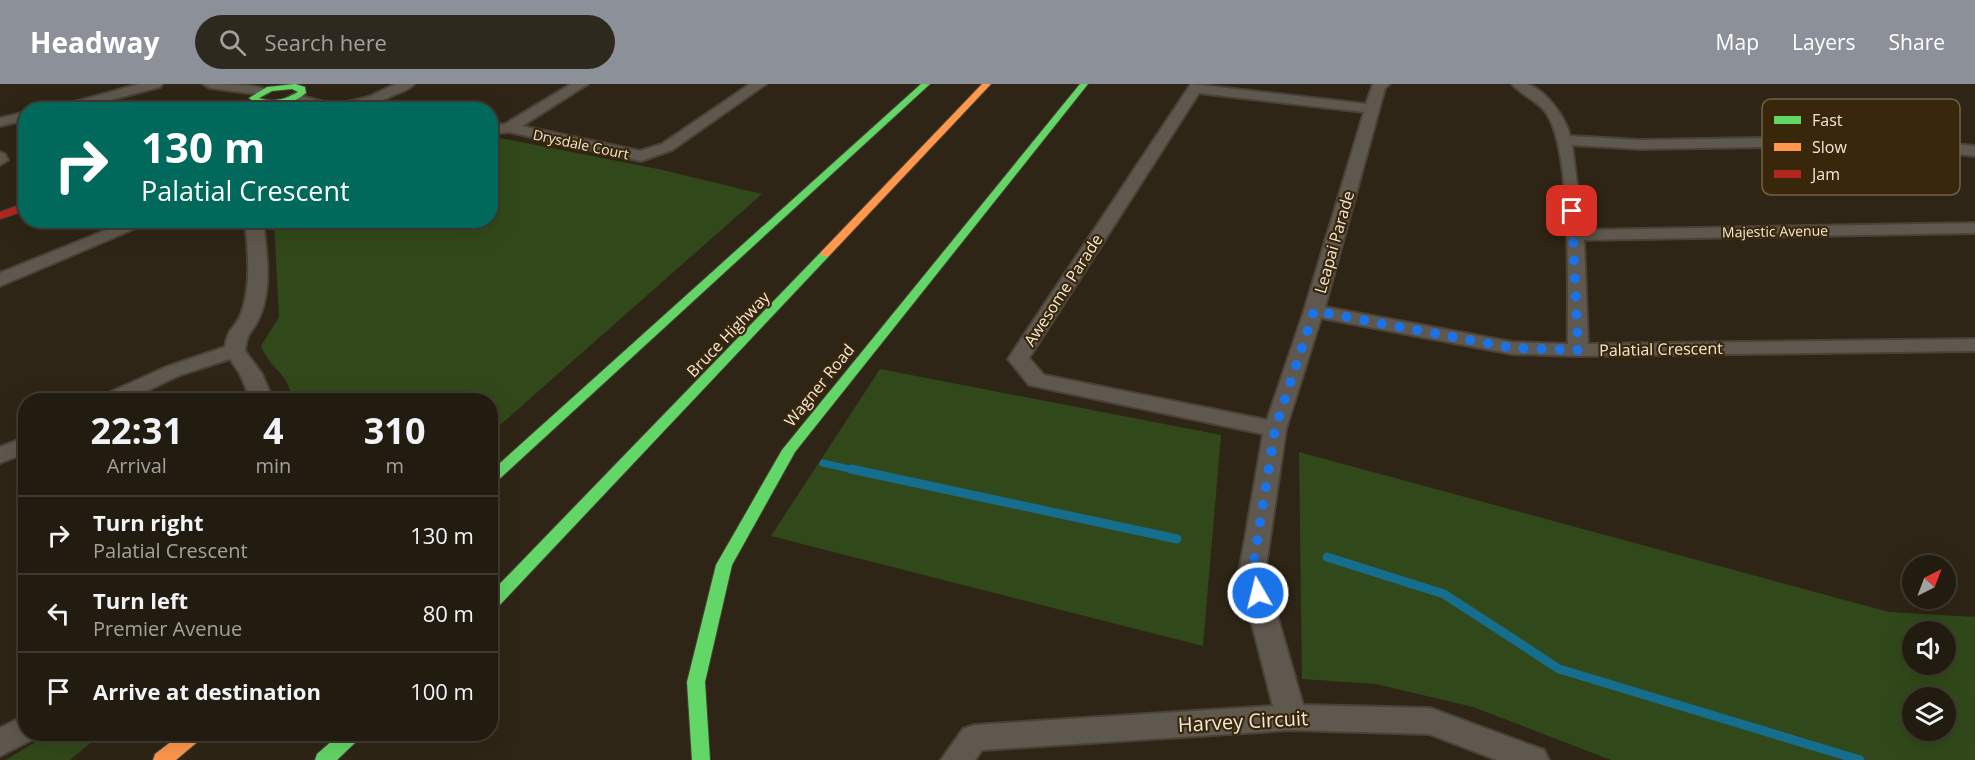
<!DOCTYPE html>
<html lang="en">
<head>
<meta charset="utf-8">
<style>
  body { margin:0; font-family:"Open Sans",sans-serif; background:#2e291e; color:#f1f3f6; height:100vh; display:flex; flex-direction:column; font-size:22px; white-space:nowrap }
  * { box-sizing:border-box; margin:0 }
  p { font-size:20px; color:#a2a19f }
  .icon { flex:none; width:33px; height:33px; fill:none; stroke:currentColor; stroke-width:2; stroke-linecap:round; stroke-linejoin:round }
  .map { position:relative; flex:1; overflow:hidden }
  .details { position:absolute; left:18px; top:309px; width:480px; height:348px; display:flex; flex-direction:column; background:#221c10; border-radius:24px; box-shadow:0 6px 24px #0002,0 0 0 2px #3f3a30 }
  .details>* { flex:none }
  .hud { position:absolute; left:18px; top:18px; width:480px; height:126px; border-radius:24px; box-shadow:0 6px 24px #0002,0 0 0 2px #3f3a30; background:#00695c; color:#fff; overflow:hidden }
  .needle { width:39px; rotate:42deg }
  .tools { position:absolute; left:1902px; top:471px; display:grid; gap:12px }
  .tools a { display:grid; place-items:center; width:54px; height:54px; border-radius:50%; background:#221c10; box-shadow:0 6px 24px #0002,0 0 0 2px #3f3a30; font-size:30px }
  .pin { position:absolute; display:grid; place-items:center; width:51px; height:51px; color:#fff; margin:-26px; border-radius:12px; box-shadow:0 3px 9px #0006 }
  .me { position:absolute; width:66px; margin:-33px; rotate:352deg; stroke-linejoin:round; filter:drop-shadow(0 0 4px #0008) }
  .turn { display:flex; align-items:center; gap:21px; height:126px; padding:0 24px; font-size:27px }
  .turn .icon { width:78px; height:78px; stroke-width:2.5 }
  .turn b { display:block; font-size:42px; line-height:51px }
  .eta { display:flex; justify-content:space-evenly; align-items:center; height:102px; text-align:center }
  .eta b { font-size:36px; font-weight:700; line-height:42px }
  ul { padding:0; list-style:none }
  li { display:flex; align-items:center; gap:18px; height:78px; padding:0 24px; border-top:2px solid #3f3a30 }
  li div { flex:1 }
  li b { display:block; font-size:22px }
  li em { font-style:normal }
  header { display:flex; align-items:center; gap:36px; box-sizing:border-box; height:84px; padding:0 30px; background:#8c9099; color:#fff }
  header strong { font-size:28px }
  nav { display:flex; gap:33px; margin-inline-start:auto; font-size:21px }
  .search { width:420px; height:54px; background:#2e291e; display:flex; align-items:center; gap:15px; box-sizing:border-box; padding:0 21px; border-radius:33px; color:#a2a19f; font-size:22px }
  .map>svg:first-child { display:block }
  .green { fill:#31491a; fill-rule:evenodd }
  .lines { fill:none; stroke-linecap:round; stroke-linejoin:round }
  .stream-far1 { stroke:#156e8e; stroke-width:7 }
  .stream { stroke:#156e8e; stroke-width:9 }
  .street-casing { stroke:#4a4237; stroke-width:4 }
  .fast-casing { stroke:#4a4237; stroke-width:2 }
  .slow-casing { stroke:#4a4237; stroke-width:2 }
  .jam-casing { stroke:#4a4237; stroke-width:2 }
  .street { fill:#5f584e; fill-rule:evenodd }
  .fast { fill:#63d668; fill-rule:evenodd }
  .slow { fill:#ff974d; fill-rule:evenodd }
  .jam { fill:#b3261e; fill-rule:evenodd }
  .route { stroke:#1a73e8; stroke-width:10; stroke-dasharray:0 18 }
  .labels { text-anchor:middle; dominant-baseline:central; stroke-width:4.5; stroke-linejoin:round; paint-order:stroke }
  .far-street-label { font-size:14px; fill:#f3e7d7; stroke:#39270b }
  .street-label { font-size:16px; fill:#f3e7d7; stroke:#39270b }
  .near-street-label { font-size:20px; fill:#f3e7d7; stroke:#39270b }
  .key { fill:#39270b; stroke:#716148; stroke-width:1.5 }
  .key-label { font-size:16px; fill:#f3e7d7 }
</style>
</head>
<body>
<header>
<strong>Headway</strong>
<div class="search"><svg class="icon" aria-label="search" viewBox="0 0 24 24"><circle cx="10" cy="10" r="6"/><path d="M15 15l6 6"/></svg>Search here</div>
<nav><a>Map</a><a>Layers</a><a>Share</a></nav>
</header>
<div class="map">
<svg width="1975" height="676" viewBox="0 0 1975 676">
  <rect width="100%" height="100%" fill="#2e2516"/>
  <g class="green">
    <path d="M500 54 658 85 762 110 491 349 490 316H292C289 288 272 288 261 262L279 233 274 137 490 136 491 56Z"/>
    <path d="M880 285 1221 351 1203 562 771 452Z"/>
    <path d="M1299 368 1889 528 1975 533V676H1611L1473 623 1376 600 1302 595ZM1912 548H1946V580H1912ZM1912 614H1946V646H1912Z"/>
    <path d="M48 650H101L70 676H6Z"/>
  </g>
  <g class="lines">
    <path class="stream-far1" d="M823 379 858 387"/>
    <g class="stream">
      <path d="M851 385 1177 455"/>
      <path d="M1327 473 1444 510 1559 585 1860 676"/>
    </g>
    <g class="street-casing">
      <g id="street">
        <path d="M139 0H162L160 3 72 26H46Z"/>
        <path d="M203 0C219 0 259 0 270 7L263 11 210 4Z"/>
        <path d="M396 0H414C409 6 401 8 394 11 358 29 327 28 289 17L287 14 294 10 335 21 368 13Z"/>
        <path d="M571 0H588L522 42 640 67 662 60 750 0H766L672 66 641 77 509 48 490 50V42L505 40Z"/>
        <path d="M1191 0 1366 20 1373 0H1390L1385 4 1325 223 1512 258 1568 260C1567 208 1573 71 1547 30 1539 17 1522 12 1512 0 1516 0 1523 0 1527 0 1546 6 1566 34 1570 52L1640 56 1878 52 1975 62V72L1878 61 1640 65 1572 61 1583 146 1975 139V149L1584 156 1588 260 1975 255V267L1578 272 1512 270 1321 234 1286 345 1265 489 1303 621 1430 624 1544 666 1549 676H1497L1429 650 1291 646 982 666 975 676H941L963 645 974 641 1273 622 1239 489 1263 350 1029 301 1008 275ZM1199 9 1364 28 1304 227 1267 336 1044 291 1029 274Z"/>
        <path d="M26 28V36L0 42V34Z"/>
        <path d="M0 68 5 70 8 76 0 81Z"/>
        <path d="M131 136H155L0 202V189Z"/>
        <path d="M245 136H263C266 167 273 204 259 234 252 250 247 246 245 267L262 290 273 316H251L240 290 230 275 180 291 128 316H101L104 311 166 283 225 263C228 243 235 245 241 230 252 200 248 168 245 136Z"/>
        <path d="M26 353V369L0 379V363Z"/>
        <path d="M26 631V650H39L37 653 0 672V644Z"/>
      </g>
    </g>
    <g class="fast-casing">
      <g id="fast">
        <path d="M295 0 305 3 306 9C291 22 265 27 249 14L267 3ZM292 5 298 8C286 15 273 19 259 14L272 7Z"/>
        <path d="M921 0H930L495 399 490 401V388Z"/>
        <path d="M1080 0H1088L795 368 732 481 705 598 710 676H692L687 598 716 481 782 366Z"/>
        <path d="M825 167 829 168V172L496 525 490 527V510L821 168Z"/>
        <path d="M340 650H361L359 655 337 676H315L317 670Z"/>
      </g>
    </g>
    <g class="slow-casing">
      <g id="slow">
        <path d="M982 0H991L829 172H821V168Z"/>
        <path d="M181 650H203L201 655 176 676H153L155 670Z"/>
      </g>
    </g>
    <g class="jam-casing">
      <path id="jam" d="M26 119V126L0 135V128Z"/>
    </g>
    <use href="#street" class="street"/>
    <use href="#fast" class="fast"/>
    <use href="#slow" class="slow"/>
    <use href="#jam" class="jam"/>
  </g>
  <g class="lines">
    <path class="route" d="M1258 509 1252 489 1275 345 1314 227 1512 264 1578 266 1572 127"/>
  </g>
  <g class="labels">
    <g class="far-street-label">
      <text transform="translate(581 60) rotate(12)">Drysdale Court</text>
      <text transform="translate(1775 147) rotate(-1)">Majestic Avenue</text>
    </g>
    <g class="street-label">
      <text transform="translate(1334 158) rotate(-74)">Leapai Parade</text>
      <text transform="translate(1063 206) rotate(-57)">Awesome Parade</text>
      <text transform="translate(728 250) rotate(-46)">Bruce Highway</text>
      <text transform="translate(1661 265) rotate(-1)">Palatial Crescent</text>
      <text transform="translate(819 301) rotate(-51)">Wagner Road</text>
    </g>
    <g class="near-street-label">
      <text transform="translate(1243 637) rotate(-3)">Harvey Circuit</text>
    </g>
  </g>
  <rect x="1762" y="15" width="198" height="96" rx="9" class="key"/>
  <rect x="1774" y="32" width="27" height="8" fill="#63d668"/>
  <rect x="1774" y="59" width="27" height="8" fill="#ff974d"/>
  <rect x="1774" y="86" width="27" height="8" fill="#b3261e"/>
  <g class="key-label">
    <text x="1812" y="42">Fast</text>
    <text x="1812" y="69">Slow</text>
    <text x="1812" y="96">Jam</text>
  </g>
</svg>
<div class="tools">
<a><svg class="needle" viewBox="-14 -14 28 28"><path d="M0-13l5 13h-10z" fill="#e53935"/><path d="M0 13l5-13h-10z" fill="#a2a19f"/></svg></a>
<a><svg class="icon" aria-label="sound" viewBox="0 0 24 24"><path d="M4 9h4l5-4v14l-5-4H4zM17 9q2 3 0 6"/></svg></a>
<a><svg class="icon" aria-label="layers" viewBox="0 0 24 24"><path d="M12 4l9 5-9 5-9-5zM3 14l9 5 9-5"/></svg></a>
</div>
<div class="pin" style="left:1572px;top:127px;background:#d93025"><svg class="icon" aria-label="arrive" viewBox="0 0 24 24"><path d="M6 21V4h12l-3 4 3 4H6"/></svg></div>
<svg class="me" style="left:1258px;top:509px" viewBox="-20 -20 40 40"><circle r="17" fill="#1a73e8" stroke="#fff" stroke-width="3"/><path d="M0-11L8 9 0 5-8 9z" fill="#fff"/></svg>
<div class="hud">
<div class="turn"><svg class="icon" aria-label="right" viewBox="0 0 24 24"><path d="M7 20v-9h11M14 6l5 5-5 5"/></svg><div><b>130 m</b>Palatial Crescent</div></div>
</div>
<section class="details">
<div class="eta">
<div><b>22:31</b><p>Arrival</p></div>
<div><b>4</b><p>min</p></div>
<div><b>310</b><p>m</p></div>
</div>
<ul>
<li><svg class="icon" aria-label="right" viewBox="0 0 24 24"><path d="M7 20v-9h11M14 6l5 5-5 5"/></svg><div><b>Turn right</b><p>Palatial Crescent</p></div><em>130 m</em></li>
<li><svg class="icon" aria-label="left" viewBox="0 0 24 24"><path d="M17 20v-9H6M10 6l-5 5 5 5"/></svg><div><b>Turn left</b><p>Premier Avenue</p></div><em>80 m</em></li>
<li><svg class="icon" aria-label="arrive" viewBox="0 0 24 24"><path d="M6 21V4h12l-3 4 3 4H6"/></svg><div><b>Arrive at destination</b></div><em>100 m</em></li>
</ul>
</section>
</div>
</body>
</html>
